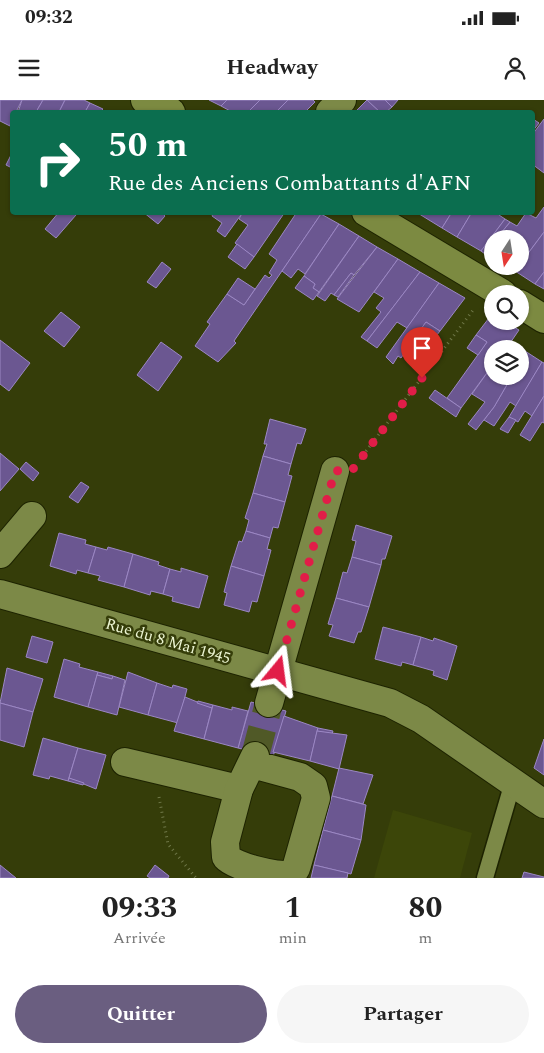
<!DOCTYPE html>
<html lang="fr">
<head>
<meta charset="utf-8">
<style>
  body { margin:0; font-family:Spectral,serif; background:#f6f6f6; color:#222; height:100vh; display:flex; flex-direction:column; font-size:19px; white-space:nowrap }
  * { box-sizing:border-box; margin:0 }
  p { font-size:16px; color:#767676 }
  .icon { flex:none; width:28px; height:28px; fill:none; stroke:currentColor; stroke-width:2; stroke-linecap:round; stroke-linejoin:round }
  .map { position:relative; height:778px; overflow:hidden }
  .panel { display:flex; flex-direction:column; background:#fff; flex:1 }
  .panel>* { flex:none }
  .banner { position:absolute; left:10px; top:10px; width:525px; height:105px; border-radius:5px; box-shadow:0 1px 4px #0004; background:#0b6e4f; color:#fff; overflow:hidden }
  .needle { width:32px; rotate:192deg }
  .controls { position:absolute; left:484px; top:130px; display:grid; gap:10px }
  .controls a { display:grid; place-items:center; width:45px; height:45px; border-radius:50%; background:#fff; box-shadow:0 1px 4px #0004; font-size:25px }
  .pin { position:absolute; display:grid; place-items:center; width:42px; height:42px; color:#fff; margin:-51px -21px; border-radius:50% 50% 50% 0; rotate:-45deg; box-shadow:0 0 5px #0007 }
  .pin .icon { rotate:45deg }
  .me { position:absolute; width:55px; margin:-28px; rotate:16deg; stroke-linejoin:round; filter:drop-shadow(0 0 4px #0008) }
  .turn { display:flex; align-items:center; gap:18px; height:105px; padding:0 15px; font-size:22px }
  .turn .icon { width:65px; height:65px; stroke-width:2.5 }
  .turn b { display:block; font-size:35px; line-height:42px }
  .eta { display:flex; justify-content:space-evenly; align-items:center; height:85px; text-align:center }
  .eta b { font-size:30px; font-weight:700; line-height:35px }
  .cta { display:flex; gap:10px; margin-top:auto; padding:10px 15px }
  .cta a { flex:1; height:58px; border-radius:30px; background:#6a5e80; color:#fff; font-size:20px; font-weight:700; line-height:58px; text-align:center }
  .cta a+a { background:#f6f6f6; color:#222 }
  .status { display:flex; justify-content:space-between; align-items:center; height:35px; padding:0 25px; background:#fff; direction:ltr }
  .status svg { height:14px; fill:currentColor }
  header { display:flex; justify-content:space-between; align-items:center; height:65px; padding:0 15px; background:#fff; font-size:22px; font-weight:700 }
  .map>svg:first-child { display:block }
  .built { fill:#3c4609 }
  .building { fill:#6b5791; stroke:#9b87c4 }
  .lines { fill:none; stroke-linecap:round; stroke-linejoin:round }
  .street-tunnel { stroke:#505927; stroke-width:28; stroke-dasharray:28 14; stroke-linecap:butt }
  .lane-casing { stroke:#1d2301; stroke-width:19 }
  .street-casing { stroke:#1d2301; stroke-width:30 }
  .secondary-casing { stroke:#1d2301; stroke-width:30 }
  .path { stroke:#707849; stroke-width:3; stroke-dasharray:1 4; stroke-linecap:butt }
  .lane { stroke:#7c8947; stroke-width:16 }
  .street { stroke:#7c8947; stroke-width:28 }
  .secondary { stroke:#7c8a41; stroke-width:28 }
  .route { stroke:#e11d48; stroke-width:9; stroke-dasharray:0 16.2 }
  .labels { text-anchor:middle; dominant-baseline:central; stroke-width:5; stroke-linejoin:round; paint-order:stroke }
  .street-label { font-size:16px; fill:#ecf5d2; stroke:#353d09 }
</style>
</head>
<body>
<div class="status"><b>09:32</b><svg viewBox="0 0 49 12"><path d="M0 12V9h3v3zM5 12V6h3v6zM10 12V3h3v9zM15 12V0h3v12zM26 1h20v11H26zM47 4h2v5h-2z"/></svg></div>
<header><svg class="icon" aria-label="menu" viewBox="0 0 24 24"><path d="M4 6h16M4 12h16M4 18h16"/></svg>Headway<svg class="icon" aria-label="person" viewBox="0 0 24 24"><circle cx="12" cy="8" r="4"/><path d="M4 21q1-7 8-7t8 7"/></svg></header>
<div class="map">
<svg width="544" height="778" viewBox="0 0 544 778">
  <rect width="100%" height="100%" fill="#353d09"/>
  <path class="built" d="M393 710 472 733 460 778H374Z"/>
  <g class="building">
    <path d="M0 0H22L16 12H12L10 26 0 21Z"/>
    <path d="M22 0H43L36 12H18Z"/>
    <path d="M43 0H65L59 12H36Z"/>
    <path d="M65 0H84L90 3 85 12H59Z"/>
    <path d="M209 0H227L221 6Z"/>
    <path d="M227 0H260L248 12H232L221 6Z"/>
    <path d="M260 0H288L276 12H248Z"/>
    <path d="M288 0H313L315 2 305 12H276Z"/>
    <path d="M367 0 380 12H355Z"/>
    <path d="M367 0H385L392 7 386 12H380Z"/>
    <path d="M385 0H398L392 7Z"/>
    <path d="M90 3 103 9 100 12H85Z"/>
    <path d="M533 19 539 23 532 32V20Z"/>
    <path d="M544 19V73L532 64V35Z"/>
    <path d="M11 55H12V68L6 65Z"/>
    <path d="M544 107V132L520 164V139H496L510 122 517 126 526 113 536 118Z"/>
    <path d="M59 112H73L76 115 56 138 45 129Z"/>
    <path d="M143 112H161L165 116 158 124Z"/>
    <path d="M214 112H243L225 137 217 131 222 123 212 116Z"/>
    <path d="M243 112H285L254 157 235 143 248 125 239 119Z"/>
    <path d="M297 112 321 114 234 241 236 243 218 262 195 246 210 224 207 222 227 194 244 205 265 175 269 178 272 175 269 173 277 160 269 154Z"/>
    <path d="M416 112H452L442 128Z"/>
    <path d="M452 112H472L457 137 442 128Z"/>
    <path d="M472 112H501L499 115 505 119 481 151 457 137Z"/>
    <path d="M321 114 339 124 305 174 298 169 291 178 282 171Z"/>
    <path d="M505 119 510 122 496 139H492V144L485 154 481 151Z"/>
    <path d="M339 124 359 136 319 192 313 188 315 184 304 176Z"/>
    <path d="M544 132V172L535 184 515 171Z"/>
    <path d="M359 136 377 147 354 175 351 173 334 195 331 193 325 201 317 196Z"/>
    <path d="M237 144 254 157 245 169 228 157Z"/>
    <path d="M492 144V158L485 154Z"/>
    <path d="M377 147 398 159 359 212 337 199Z"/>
    <path d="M398 159 420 172 367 241 361 237 381 212 376 208 384 198 374 192Z"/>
    <path d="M162 162 171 169 156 188 147 182Z"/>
    <path d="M420 172 439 183 407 228 397 222 377 248 367 241Z"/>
    <path d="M544 172V189L535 184Z"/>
    <path d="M351 173 354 175 338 197 334 195Z"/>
    <path d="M304 176 315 184 313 188 319 192 313 200 295 188Z"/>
    <path d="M238 178 255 189 244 205 227 194Z"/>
    <path d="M439 183 465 198 440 231 426 222 401 258 398 256 393 264 386 257Z"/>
    <path d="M61 212 80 227 64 247 44 231Z"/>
    <path d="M492 214V221H504L519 230 506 249H492V266L461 308 447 298 487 242 476 235Z"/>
    <path d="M426 222 440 231 429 245 416 236Z"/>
    <path d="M476 235 487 242 478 255 467 248Z"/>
    <path d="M0 240 30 263 9 291 0 284Z"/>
    <path d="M161 242 182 257 158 291 137 275Z"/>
    <path d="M510 242 525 251 520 261V249H506Z"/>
    <path d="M525 251 542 262 516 306 510 302 494 326 484 320 494 307 512 276H520V261Z"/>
    <path d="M542 262 544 263V296L532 316 525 311 518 322 509 317Z"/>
    <path d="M492 266V276H512L494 307 476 330 468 324 485 302 472 294Z"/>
    <path d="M435 290 461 308 456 317 429 298Z"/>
    <path d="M544 296V323L542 322 530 341 520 335Z"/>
    <path d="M509 317 516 320 508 333 500 329Z"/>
    <path d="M270 319 306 329 301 344 297 343 291 364 263 356 267 344H264Z"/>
    <path d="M0 353 19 369 0 391Z"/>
    <path d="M263 356 291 364 288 375 292 376 285 402 253 393Z"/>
    <path d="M26 362 39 373 33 381 20 369Z"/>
    <path d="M81 382 89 387 78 403 69 397Z"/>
    <path d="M253 393 285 402 278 428 273 427 270 438 246 431 249 420 245 418Z"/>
    <path d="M356 425 392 436 385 459H382L381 465 352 457 356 441 352 440Z"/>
    <path d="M246 431 270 438 267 449 271 450 264 476 231 466 239 441 242 442Z"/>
    <path d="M59 433 86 440 85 444 96 447 88 473 77 470 76 474 50 466Z"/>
    <path d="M96 447 107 450 108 447 133 454 124 487 98 480 100 476 88 473Z"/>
    <path d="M133 454 159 462 158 465 170 469 163 494 151 491 150 495 124 487Z"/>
    <path d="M352 457 381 465 369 507 336 498 343 472 347 473Z"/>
    <path d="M231 466 264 476 257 502 252 501 249 512 224 505 227 493 224 492Z"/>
    <path d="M181 468 208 476 199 508 172 501 173 497 163 494 170 469 181 472Z"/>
    <path d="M336 498 369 507 361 532H358L354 543 329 536 333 525 328 524Z"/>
    <path d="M383 527 421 537 413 565 402 562 401 566 375 559Z"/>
    <path d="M32 536 53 542 47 563 26 557Z"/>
    <path d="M421 537 433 541 434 538 457 546 447 580 433 575 434 571 413 565Z"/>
    <path d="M64 559 80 564 79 567 98 572 88 607 54 597Z"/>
    <path d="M7 568 43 579 33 612 0 603Z"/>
    <path d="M98 572 113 576 112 579 97 575Z"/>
    <path d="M128 572 157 583 148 615 119 607Z"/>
    <path d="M97 575 112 579 113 576 125 580 117 615 88 607Z"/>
    <path d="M157 583 172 588 173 585 187 589 178 623 148 615Z"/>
    <path d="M185 597 212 608 204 639 174 631Z"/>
    <path d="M198 601 213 605 212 608 197 603Z"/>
    <path d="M251 602 286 611 273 657 238 648Z"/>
    <path d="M0 603 33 612 24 647 0 640Z"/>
    <path d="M213 605 232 610V607L248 611 238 648 204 639Z"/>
    <path d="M284 616 318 628 310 661 273 652Z"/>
    <path d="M318 628 333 631 332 634 317 631Z"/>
    <path d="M317 631 347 635 339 669 310 661Z"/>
    <path d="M43 638 78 648 68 681 50 676 49 679 33 675Z"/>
    <path d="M544 639V675L534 668Z"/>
    <path d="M78 648 106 655 96 689 69 678Z"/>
    <path d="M339 668 373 675 363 704 332 696Z"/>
    <path d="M69 678 84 683 83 685 68 681Z"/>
    <path d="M332 696 366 705 361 740 323 730Z"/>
    <path d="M323 730 361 740 351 774 314 765Z"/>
    <path d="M0 765 16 778H0Z"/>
    <path d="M155 765 169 776 168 778H150L147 776Z"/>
    <path d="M314 765 348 773 347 778H311Z"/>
    <path d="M524 772 544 777V778H522Z"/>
  </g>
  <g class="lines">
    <path class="street-tunnel" d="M255 656 269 603"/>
    <g class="lane-casing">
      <path id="lane" d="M485 778 513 682"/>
    </g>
    <g class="street-casing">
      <g id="street">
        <path d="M330 12 342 0"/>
        <path d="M0 454 32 416"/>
        <path d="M0 494 390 603 421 619 544 704"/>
        <path d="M269 603 335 371"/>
        <path d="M125 662 239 689"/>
        <path d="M252 664 300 677 313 686 316 698 297 765C296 769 294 772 290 774 278 778 234 766 226 757L225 742 239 689 255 656"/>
      </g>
    </g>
    <g class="secondary-casing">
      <g id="secondary">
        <path d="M145 0 171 12"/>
        <path d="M366 112 503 194"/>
        <path d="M520 204 544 219"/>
      </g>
    </g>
    <g class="path">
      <path d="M360 359 474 209"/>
      <path d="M159 697 168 744 196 778"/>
    </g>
    <use href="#lane" class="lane"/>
    <use href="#street" class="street"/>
    <use href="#secondary" class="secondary"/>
  </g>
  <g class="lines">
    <path class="route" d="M278 571 335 371 353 369 422 278"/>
  </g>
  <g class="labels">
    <g class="street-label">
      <text transform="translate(168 541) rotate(16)">Rue du 8 Mai 1945</text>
    </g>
  </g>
</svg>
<div class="controls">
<a><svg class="needle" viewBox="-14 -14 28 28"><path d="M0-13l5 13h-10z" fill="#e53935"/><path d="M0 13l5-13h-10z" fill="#767676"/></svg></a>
<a><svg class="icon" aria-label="search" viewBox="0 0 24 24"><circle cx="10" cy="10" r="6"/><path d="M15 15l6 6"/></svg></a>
<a><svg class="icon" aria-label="layers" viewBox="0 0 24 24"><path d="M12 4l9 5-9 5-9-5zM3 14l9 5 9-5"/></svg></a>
</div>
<div class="pin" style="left:422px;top:278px;background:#d93025"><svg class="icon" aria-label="arrive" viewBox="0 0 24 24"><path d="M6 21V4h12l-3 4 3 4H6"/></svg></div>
<svg class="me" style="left:278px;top:571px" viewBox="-20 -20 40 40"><path d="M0-17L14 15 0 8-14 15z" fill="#e11d48" stroke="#fff" stroke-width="4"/></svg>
<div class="banner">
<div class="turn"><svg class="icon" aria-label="right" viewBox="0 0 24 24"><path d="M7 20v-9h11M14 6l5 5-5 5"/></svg><div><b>50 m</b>Rue des Anciens Combattants d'AFN</div></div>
</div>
</div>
<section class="panel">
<div class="eta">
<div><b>09:33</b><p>Arrivée</p></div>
<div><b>1</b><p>min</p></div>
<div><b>80</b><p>m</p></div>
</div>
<div class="cta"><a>Quitter</a><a>Partager</a></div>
</section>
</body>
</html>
